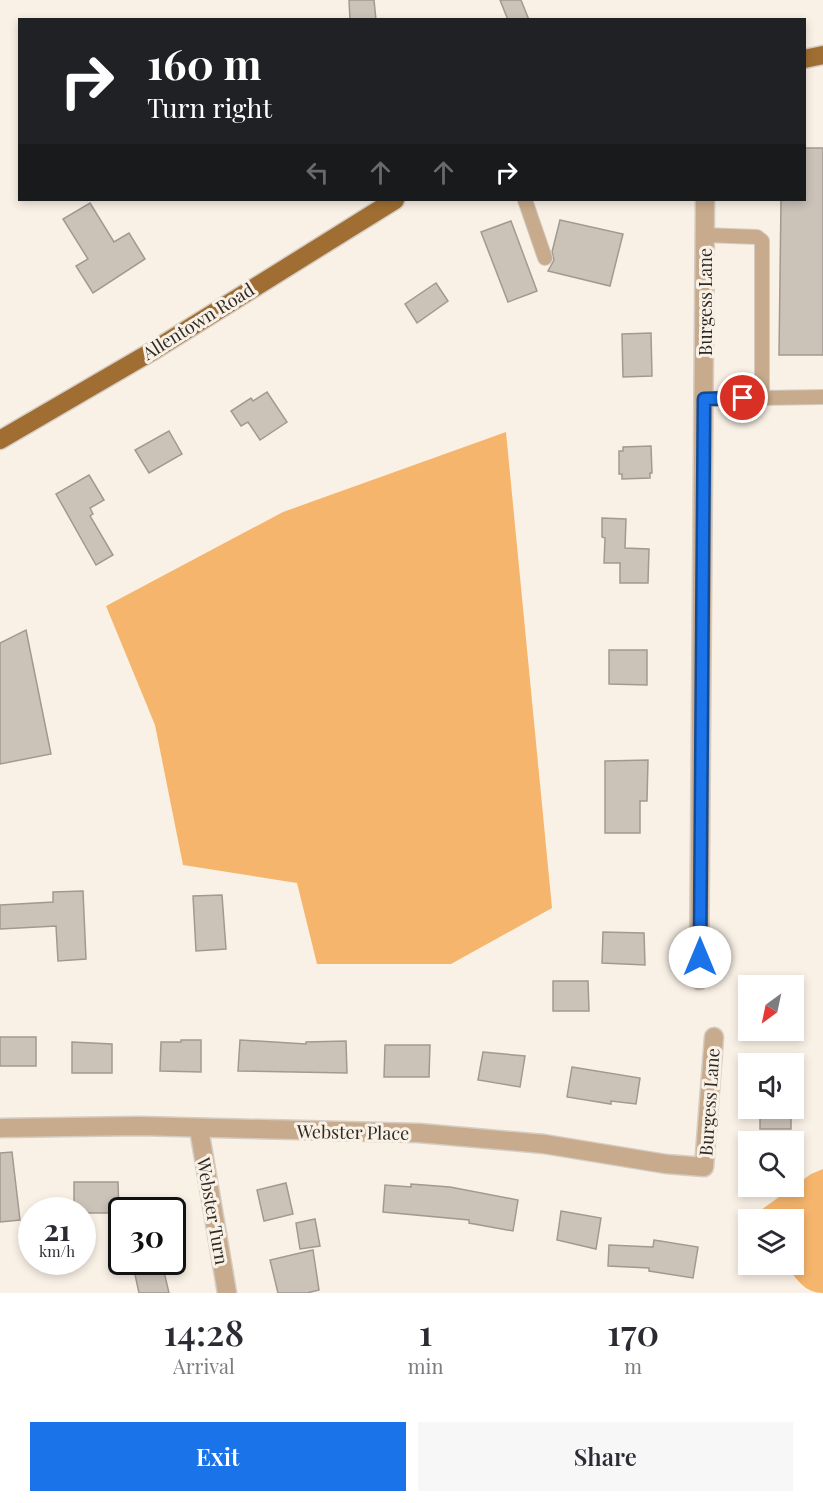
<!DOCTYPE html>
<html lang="en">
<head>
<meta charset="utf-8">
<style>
  body { margin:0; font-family:"Playfair Display",serif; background:#f7f7f7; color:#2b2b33; height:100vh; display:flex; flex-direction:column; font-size:22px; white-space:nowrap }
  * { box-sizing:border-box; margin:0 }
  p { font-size:20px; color:#7c7c81 }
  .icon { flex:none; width:33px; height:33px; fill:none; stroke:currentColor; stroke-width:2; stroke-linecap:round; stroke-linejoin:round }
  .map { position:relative; height:1293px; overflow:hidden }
  .panel { display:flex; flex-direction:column; background:#fff; flex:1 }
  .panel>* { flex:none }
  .banner { position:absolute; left:18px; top:18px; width:788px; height:183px; border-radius:0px; box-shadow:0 3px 9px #0003; background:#202124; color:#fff; overflow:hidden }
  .needle { width:39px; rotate:213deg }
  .buttons { position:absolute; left:738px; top:975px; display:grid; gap:12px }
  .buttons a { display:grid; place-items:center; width:66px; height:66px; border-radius:0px; background:#fff; box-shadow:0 3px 9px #0003; font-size:30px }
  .speed { position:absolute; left:18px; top:1197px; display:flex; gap:12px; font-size:30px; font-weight:700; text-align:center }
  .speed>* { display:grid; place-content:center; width:78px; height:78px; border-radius:50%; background:#fff; box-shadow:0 3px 9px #0003; line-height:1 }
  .speed small { font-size:15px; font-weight:400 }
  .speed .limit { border:3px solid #111; border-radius:9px; background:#fff; color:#111 }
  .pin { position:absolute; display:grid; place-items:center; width:51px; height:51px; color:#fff; margin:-26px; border:3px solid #fff; border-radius:50%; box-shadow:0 2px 6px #0007 }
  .me { position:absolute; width:66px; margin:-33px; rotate:0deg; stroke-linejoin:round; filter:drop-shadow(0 0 4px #0008) }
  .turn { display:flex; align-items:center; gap:21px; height:126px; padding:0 30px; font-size:27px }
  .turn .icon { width:78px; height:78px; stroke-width:2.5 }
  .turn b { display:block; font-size:42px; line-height:51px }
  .lanes { display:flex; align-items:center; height:57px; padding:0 30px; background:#0003; justify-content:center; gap:30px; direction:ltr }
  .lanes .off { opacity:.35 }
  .eta { display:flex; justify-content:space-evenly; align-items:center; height:102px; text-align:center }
  .eta b { font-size:36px; font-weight:600; line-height:42px }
  .action { display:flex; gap:12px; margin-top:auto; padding:12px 30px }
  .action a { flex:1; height:69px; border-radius:0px; background:#1a73e8; color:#fff; font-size:24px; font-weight:600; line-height:69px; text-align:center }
  .action a+a { background:#f7f7f7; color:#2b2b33 }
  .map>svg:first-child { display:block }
  .forest { fill:#f6b56d }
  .building { fill:#cbc2b8; stroke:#a29990; stroke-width:1.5 }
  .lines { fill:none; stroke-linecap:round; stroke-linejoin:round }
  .lane-casing { stroke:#d5cdc4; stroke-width:16 }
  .street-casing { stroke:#d5cdc4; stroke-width:21 }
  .primary-casing { stroke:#d5cdc4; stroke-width:21 }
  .lane { stroke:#c8ab8d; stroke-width:14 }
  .street { stroke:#c8ab8d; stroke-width:18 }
  .primary { stroke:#a06e32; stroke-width:18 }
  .route-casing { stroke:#114b97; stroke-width:15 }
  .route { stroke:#1a73e8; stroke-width:10 }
  .labels { text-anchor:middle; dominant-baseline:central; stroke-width:6; stroke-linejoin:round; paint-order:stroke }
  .street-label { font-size:18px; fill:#2e2b27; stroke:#faf1e6 }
</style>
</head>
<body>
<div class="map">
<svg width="823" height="1293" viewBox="0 0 823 1293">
  <rect width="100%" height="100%" fill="#faf1e6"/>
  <g class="forest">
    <path d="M506 432 552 908 451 964H317L297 883 183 865 155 725 106 606 283 512Z"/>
    <path d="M823 1169V1293C804 1293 796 1278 786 1265L794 1264V1220L750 1218 811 1174Z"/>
  </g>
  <g class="building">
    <path d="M349 0H374L376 20H350Z"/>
    <path d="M500 0H521L529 20H508Z"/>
    <path d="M804 148H823V355H779L781 200H804Z"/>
    <path d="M90 203 114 242 129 233 145 259 93 293 76 266 88 259 63 219Z"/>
    <path d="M560 220 623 234 610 286 548 271 554 260 552 252Z"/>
    <path d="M511 221 537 291 508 302 481 232Z"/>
    <path d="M436 283 448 301 417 323 405 304Z"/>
    <path d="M651 333 652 376 623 377 622 334Z"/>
    <path d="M267 392 287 422 260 440 248 422 241 426 231 411 251 398 253 401Z"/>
    <path d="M169 431 182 454 149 473 135 450Z"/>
    <path d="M651 446 652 473H650V478L622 479V474H619V451H623V447Z"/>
    <path d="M89 475 104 500 90 508 93 514 90 516 113 555 96 565 56 494Z"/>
    <path d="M602 518 626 519 625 548 649 549 648 583H620V563H604L605 538 602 537Z"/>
    <path d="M26 630 51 754 0 764V643Z"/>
    <path d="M609 650H647V685L609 684Z"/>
    <path d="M648 760 647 801H640V833H605V761Z"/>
    <path d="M83 891 86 959 58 961 56 926 0 929V905L53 902V892Z"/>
    <path d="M222 895 226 949 196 951 193 896Z"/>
    <path d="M603 932 644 933 645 965 602 963Z"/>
    <path d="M553 981H588L589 1011H553Z"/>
    <rect x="0" y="1037" width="36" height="29"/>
    <path d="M181 1040H201V1072L160 1071 161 1042H181Z"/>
    <path d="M240 1040 306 1044V1042L346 1041 347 1073 238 1071Z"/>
    <path d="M72 1042 112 1044V1073H72Z"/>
    <path d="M385 1045H430L429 1077H384Z"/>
    <path d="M483 1052 525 1056 520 1087 478 1080Z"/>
    <path d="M572 1067 640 1078 636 1104 611 1101V1104L567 1097Z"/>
    <rect x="760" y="1108" width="31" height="21"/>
    <path d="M12 1152 20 1220 0 1222V1153Z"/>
    <path d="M74 1182H118L119 1213H82V1210H74Z"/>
    <path d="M286 1183 293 1214 264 1221 257 1190Z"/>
    <path d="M411 1184 450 1187 518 1200 513 1231 469 1223V1220L383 1212 385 1185 411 1187Z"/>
    <path d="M561 1211 601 1218 596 1249 557 1240Z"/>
    <path d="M315 1219 320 1246 300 1249 296 1223Z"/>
    <path d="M654 1240 698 1247 693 1278 649 1271V1268L608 1266 609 1245 653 1247Z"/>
    <path d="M313 1250 319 1290 307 1293H278L270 1260Z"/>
    <path d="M162 1263 169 1293H139L134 1270Z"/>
  </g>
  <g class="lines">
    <g class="lane-casing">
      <g id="lane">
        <path d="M525 200 545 258"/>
        <path d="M705 235 757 237 762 241V398"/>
        <path d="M704 399 823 397"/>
      </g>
    </g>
    <g class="street-casing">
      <g id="street">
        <path d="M699 980 705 200"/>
        <path d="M0 1128 139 1126 419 1133 544 1144 666 1164 704 1167 714 1037"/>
        <path d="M199 1129 227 1293"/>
      </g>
    </g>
    <g class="primary-casing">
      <g id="primary">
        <path d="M804 59 823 55"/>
        <path d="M0 440 151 352 395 200"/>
      </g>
    </g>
    <use href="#lane" class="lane"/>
    <use href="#street" class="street"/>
    <use href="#primary" class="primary"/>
  </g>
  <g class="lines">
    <g class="route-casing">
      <path id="route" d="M700 957 704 399 743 398"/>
    </g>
    <use href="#route" class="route"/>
  </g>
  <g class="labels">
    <g class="street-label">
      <text transform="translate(705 302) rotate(-90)">Burgess Lane</text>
      <text transform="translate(198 321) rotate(-32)">Allentown Road</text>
      <text transform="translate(709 1102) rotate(-86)">Burgess Lane</text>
      <text transform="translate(353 1132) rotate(1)">Webster Place</text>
      <text transform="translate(213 1211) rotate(80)">Webster Turn</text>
    </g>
  </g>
</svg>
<div class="buttons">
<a><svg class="needle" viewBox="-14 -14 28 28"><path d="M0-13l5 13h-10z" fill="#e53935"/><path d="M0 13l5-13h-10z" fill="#7c7c81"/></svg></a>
<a><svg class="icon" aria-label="sound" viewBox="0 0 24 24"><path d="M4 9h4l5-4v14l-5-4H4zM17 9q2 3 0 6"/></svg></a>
<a><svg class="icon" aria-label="search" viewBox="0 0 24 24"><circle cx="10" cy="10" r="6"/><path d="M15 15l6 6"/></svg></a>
<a><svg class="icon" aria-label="layers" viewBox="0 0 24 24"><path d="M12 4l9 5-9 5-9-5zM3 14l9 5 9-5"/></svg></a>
</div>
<div class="speed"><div>21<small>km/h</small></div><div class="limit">30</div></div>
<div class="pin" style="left:743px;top:398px;background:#d93025"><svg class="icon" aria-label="arrive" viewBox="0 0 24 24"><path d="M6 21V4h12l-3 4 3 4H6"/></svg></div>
<svg class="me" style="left:700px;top:957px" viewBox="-20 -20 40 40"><circle r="19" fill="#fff"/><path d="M0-13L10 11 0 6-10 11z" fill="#1a73e8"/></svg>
<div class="banner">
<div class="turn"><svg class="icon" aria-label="right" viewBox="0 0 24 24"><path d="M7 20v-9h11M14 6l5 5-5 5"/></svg><div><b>160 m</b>Turn right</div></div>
<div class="lanes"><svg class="icon off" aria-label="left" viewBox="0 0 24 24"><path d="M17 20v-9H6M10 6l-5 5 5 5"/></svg><svg class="icon off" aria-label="ahead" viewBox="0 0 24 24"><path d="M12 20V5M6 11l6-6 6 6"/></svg><svg class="icon off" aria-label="ahead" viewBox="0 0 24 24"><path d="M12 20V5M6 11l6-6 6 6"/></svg><svg class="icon" aria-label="right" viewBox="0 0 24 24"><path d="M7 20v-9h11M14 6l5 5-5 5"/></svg></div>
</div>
</div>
<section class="panel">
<div class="eta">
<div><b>14:28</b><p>Arrival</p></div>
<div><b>1</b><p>min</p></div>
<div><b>170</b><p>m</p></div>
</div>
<div class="action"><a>Exit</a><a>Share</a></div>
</section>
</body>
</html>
